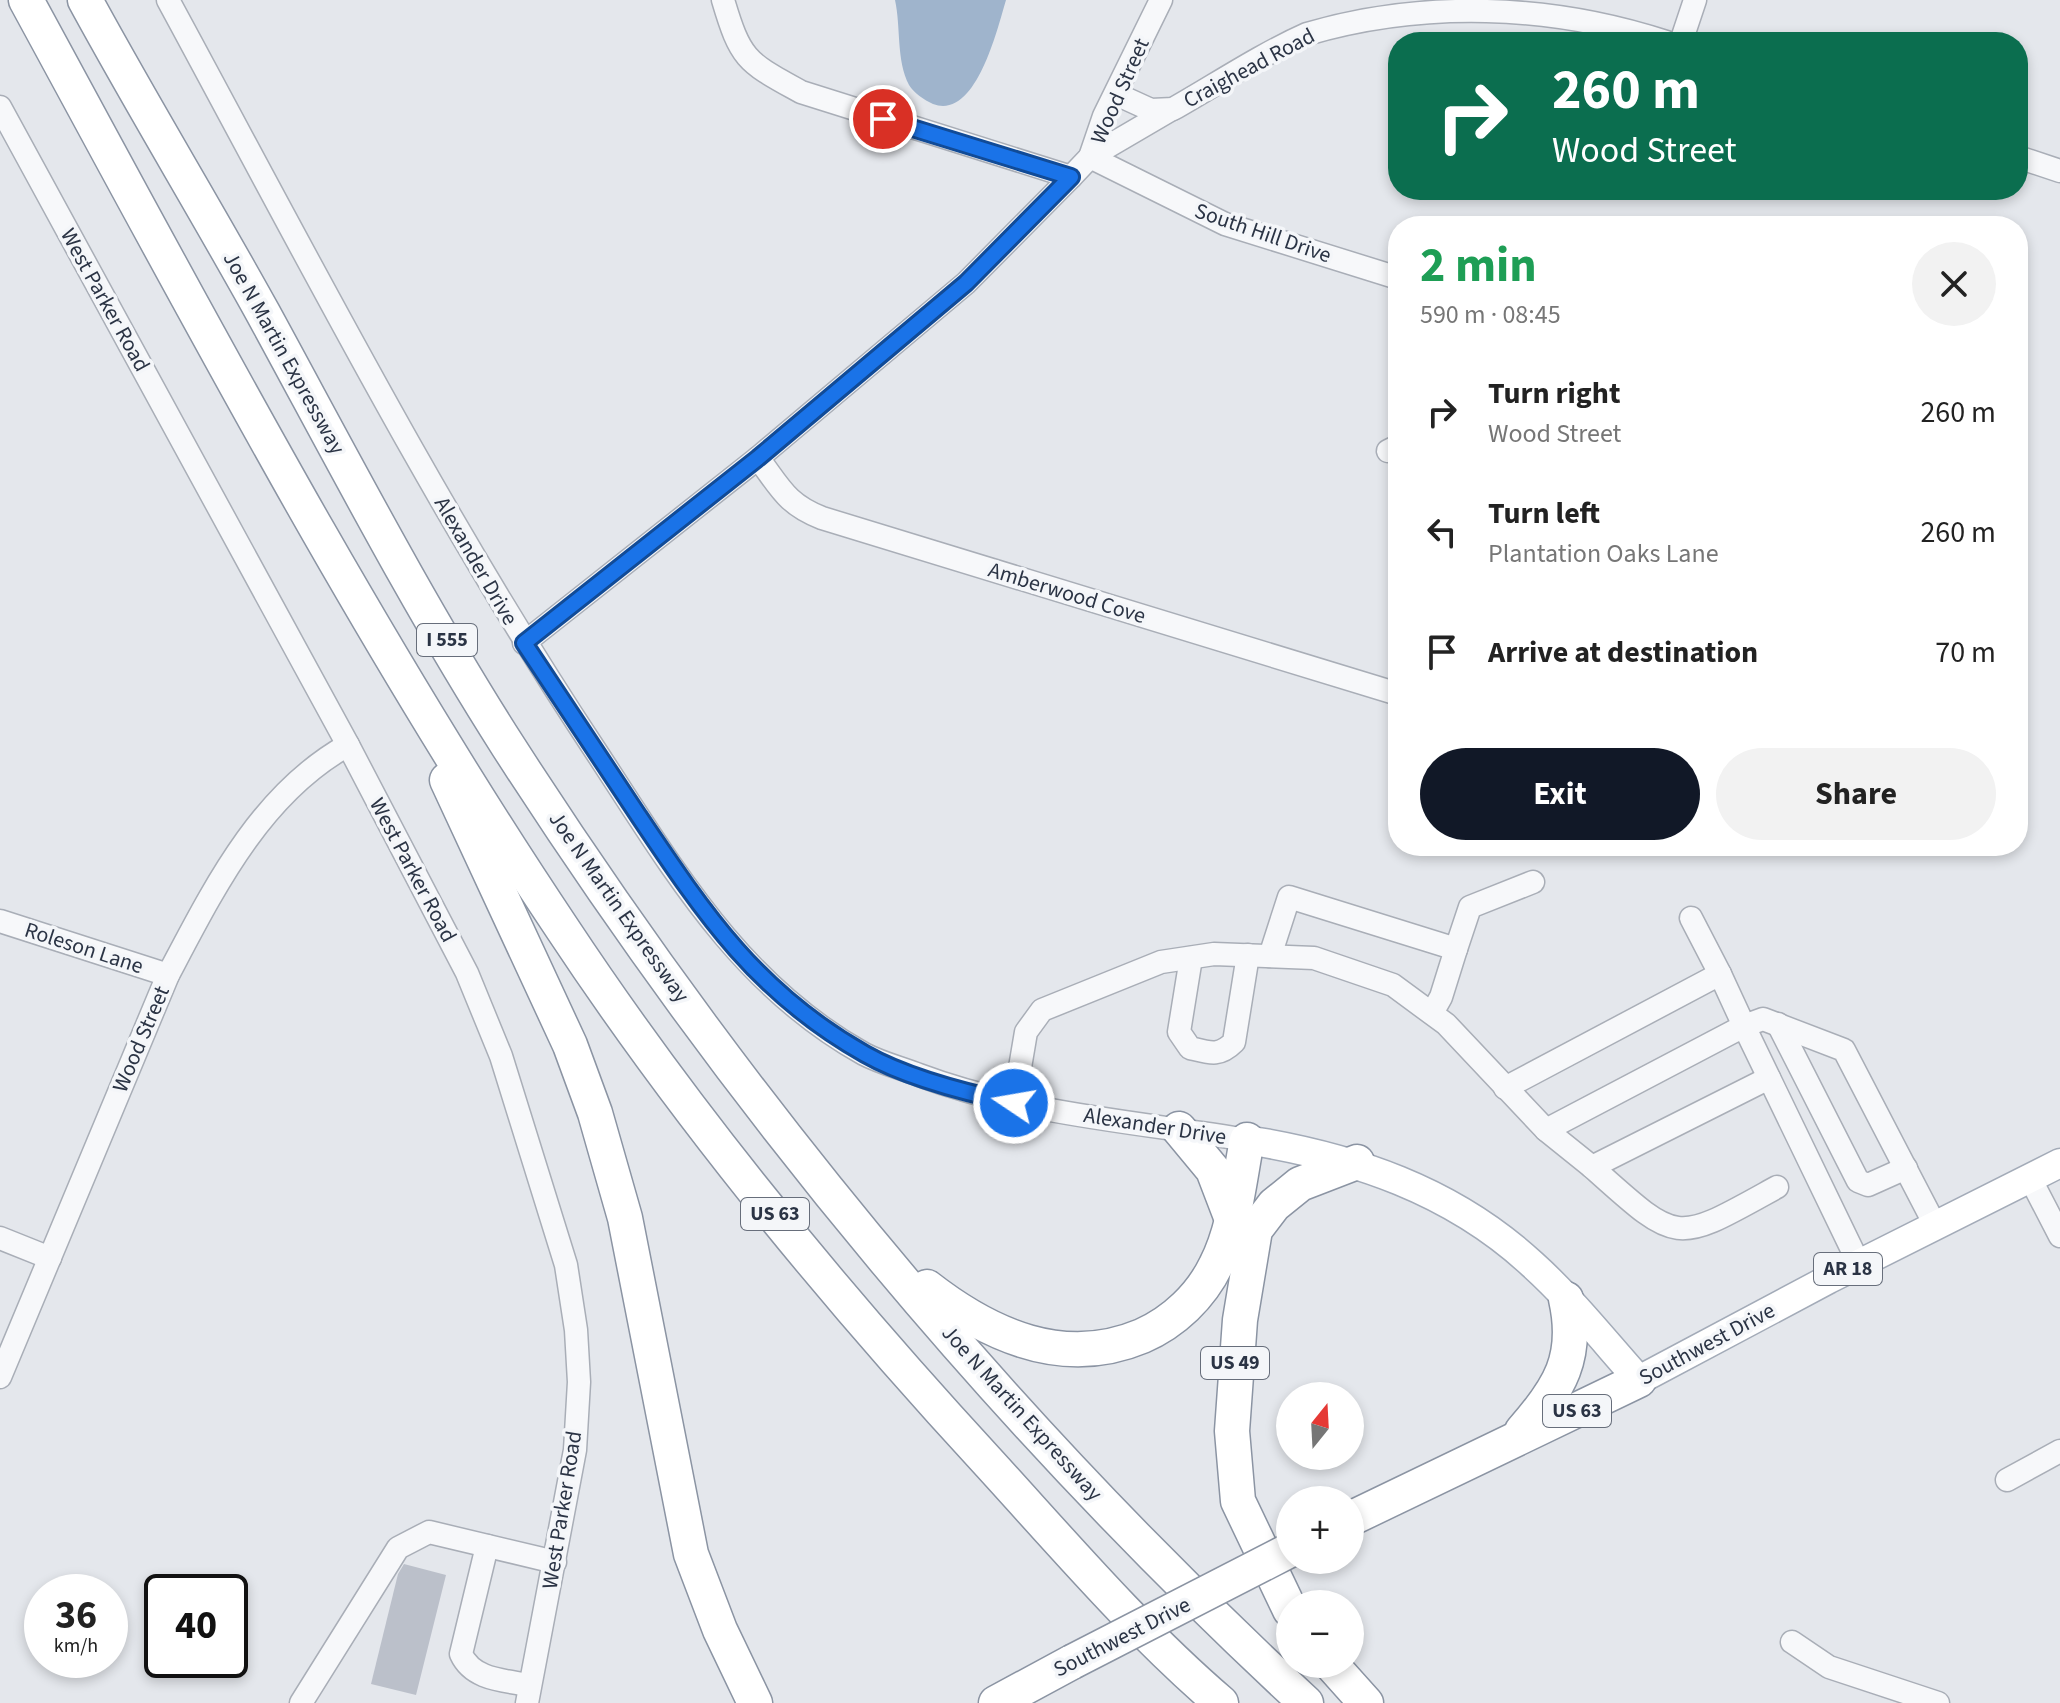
<!DOCTYPE html>
<html lang="en">
<head>
<meta charset="utf-8">
<style>
  body { margin:0; font-family:"Source Sans 3",sans-serif; background:#f2f2f2; color:#222; height:100vh; display:flex; flex-direction:column; font-size:30px; white-space:nowrap }
  * { box-sizing:border-box; margin:0 }
  p { font-size:26px; color:#767676 }
  .icon { flex:none; width:44px; height:44px; fill:none; stroke:currentColor; stroke-width:2; stroke-linecap:round; stroke-linejoin:round }
  .map { position:relative; flex:1; overflow:hidden }
  .drawer { position:absolute; left:1388px; top:216px; width:640px; height:640px; display:flex; flex-direction:column; background:#fff; border-radius:32px; box-shadow:0 4px 12px #0003 }
  .drawer>* { flex:none }
  .banner { position:absolute; left:1388px; top:32px; width:640px; height:168px; border-radius:32px; box-shadow:0 4px 12px #0003; background:#0b6e4f; color:#fff; overflow:hidden }
  .needle { width:52px; rotate:18deg }
  .tools { position:absolute; left:1276px; top:1382px; display:grid; gap:16px }
  .tools a { display:grid; place-items:center; width:88px; height:88px; border-radius:50%; background:#fff; box-shadow:0 4px 12px #0003; font-size:40px }
  .speed { position:absolute; left:24px; top:1574px; display:flex; gap:16px; font-size:40px; font-weight:700; text-align:center }
  .speed>* { display:grid; place-content:center; width:104px; height:104px; border-radius:50%; background:#fff; box-shadow:0 4px 12px #0003; line-height:1 }
  .speed small { font-size:20px; font-weight:400 }
  .speed .limit { border:4px solid #111; border-radius:12px; background:#fff; color:#111 }
  .pin { position:absolute; display:grid; place-items:center; width:68px; height:68px; color:#fff; margin:-34px; border:4px solid #fff; border-radius:50%; box-shadow:0 2px 8px #0007 }
  .me { position:absolute; width:88px; margin:-44px; rotate:282deg; stroke-linejoin:round; filter:drop-shadow(0 0 6px #0008) }
  .turn { display:flex; align-items:center; gap:28px; height:168px; padding:0 32px; font-size:36px }
  .turn .icon { width:104px; height:104px; stroke-width:2.5 }
  .turn b { display:block; font-size:56px; line-height:68px }
  .round { display:grid; place-items:center; flex:none; width:84px; height:84px; border-radius:42px; background:#f2f2f2 }
  .summary { display:flex; align-items:center; justify-content:space-between; height:136px; padding:0 32px }
  h1 { font-size:48px; font-weight:700; line-height:60px; color:#1e9e55 }
  .cta { display:flex; gap:16px; margin-top:auto; padding:16px 32px }
  .cta a { flex:1; height:92px; border-radius:48px; background:#111827; color:#fff; font-size:32px; font-weight:700; line-height:92px; text-align:center }
  .cta a+a { background:#f2f2f2; color:#222 }
  ul { padding:0; list-style:none }
  li { display:flex; align-items:center; gap:24px; height:120px; padding:0 32px }
  li div { flex:1 }
  li b { display:block; font-size:30px }
  li em { font-style:normal }
  .map>svg:first-child { display:block }
  .water { fill:#9fb4cc }
  .building { fill:#bbc0ca }
  .lines { fill:none; stroke-linecap:round; stroke-linejoin:round }
  .minor-casing { stroke:#a9aeb7; stroke-width:25 }
  .major-casing { stroke:#a3abb8; stroke-width:31 }
  .highway-casing { stroke:#8b94a3; stroke-width:37 }
  .minor { stroke:#f7f8fa; stroke-width:22 }
  .major { stroke:#fff; stroke-width:28 }
  .highway { stroke:#fff; stroke-width:34 }
  .highway-bridge-casing { stroke:#8b94a3; stroke-width:37; stroke-linecap:butt }
  .highway-bridge { stroke:#fff; stroke-width:34 }
  .route-casing { stroke:#114b97; stroke-width:20 }
  .route { stroke:#1a73e8; stroke-width:14 }
  .labels { text-anchor:middle; dominant-baseline:central; stroke-width:7; stroke-linejoin:round; paint-order:stroke }
  .shield { fill:#f4f6f9; stroke:#676e7b; stroke-width:2 }
  .shield-label { font-size:20px; font-weight:bold; fill:#2b3445 }
  .street-label { font-size:22px; fill:#2b3445; stroke:#f4f6f9 }
</style>
</head>
<body>
<div class="map">
<svg width="2060" height="1703" viewBox="0 0 2060 1703">
  <rect width="100%" height="100%" fill="#e4e7ec"/>
  <path class="water" d="M895 0H1006C997 30 976 120 933 104 924 100 914 93 909 85 896 60 901 27 895 0Z"/>
  <path class="building" d="M404 1564 446 1575 416 1695 371 1684 398 1574Z"/>
  <g class="lines">
    <g class="minor-casing">
      <g id="minor">
        <path d="M168 0C305 253 436 510 595 750 672 867 738 984 864 1054 881 1063 901 1068 919 1075 1023 1114 1137 1122 1247 1140"/>
        <path d="M723 0C741 61 747 62 801 92L1071 177"/>
        <path d="M1681 42 1695 0"/>
        <path d="M1116 94 1151 110 1173 109C1217 84 1260 55 1307 34 1423 0 1550 4 1666 42"/>
        <path d="M0 107 348 745 467 973 501 1056 566 1265 576 1330 579 1382 575 1450 527 1703"/>
        <path d="M1090 157 1225 224 1398 278"/>
        <path d="M1090 157 1172 109"/>
        <path d="M2018 157 2060 171"/>
        <path d="M1388 451 1398 446"/>
        <path d="M758 458C780 487 786 504 822 518L1398 694"/>
        <path d="M524 643 758 458 966 283 1071 177 1090 157 1104 116 1161 0"/>
        <path d="M1691 918 1720 974"/>
        <path d="M0 921 168 975"/>
        <path d="M1456 949 1470 907 1533 882"/>
        <path d="M1270 956 1289 897 1456 949 1441 997 1432 1013"/>
        <path d="M1191 958 1179 1032 1190 1048C1210 1053 1219 1057 1234 1042L1248 955"/>
        <path d="M1778 1024 1858 1181 1868 1185 1906 1168"/>
        <path d="M1505 1088 1720 974 1744 1026 1763 1019 1844 1050 1935 1225"/>
        <path d="M1014 1103 1026 1032 1042 1010 1161 962 1214 954 1314 958 1393 985 1446 1024 1546 1130 1744 1026 1859 1264"/>
        <path d="M1546 1130 1592 1167 1769 1078"/>
        <path d="M1592 1167C1680 1246 1674 1244 1777 1187"/>
        <path d="M2030 1178 2060 1236"/>
        <path d="M0 1238 50 1258"/>
        <path d="M0 1377 168 975C214 888 260 794 348 745"/>
        <path d="M2007 1480 2060 1451"/>
        <path d="M487 1546 461 1654C473 1680 503 1680 529 1685"/>
        <path d="M1792 1642 1829 1667 1938 1703"/>
        <path d="M301 1703 398 1548 429 1532 555 1562"/>
      </g>
    </g>
    <g class="major-casing">
      <path id="major" d="M1247 1140C1353 1157 1452 1190 1532 1264 1571 1299 1604 1341 1639 1380L1829 1279 2060 1163"/>
    </g>
    <g class="highway-casing">
      <g id="highway">
        <path d="M26 0C197 314 363 631 562 928 687 1117 834 1295 988 1462 1063 1544 1136 1630 1221 1703"/>
        <path d="M85 0C142 105 205 208 263 313 342 458 419 607 508 746 733 1096 1000 1420 1306 1703"/>
        <path d="M447 780 570 1045 595 1113 625 1218 691 1554 720 1630 755 1703"/>
        <path d="M1179 1129 1213 1170 1231 1217"/>
        <path d="M927 1287C990 1336 1064 1369 1142 1336 1174 1322 1201 1296 1216 1265 1235 1228 1239 1181 1247 1140"/>
        <path d="M1522 1431C1560 1388 1579 1357 1566 1299"/>
        <path d="M1350 1519 1639 1380"/>
        <path d="M1290 1610 1238 1501 1232 1431 1240 1320 1255 1230 1274 1205 1300 1184 1357 1162"/>
        <path d="M1331 1664 1366 1703"/>
        <path d="M996 1703 1072 1662"/>
      </g>
    </g>
    <use href="#minor" class="minor"/>
    <use href="#major" class="major"/>
    <use href="#highway" class="highway"/>
    <g class="highway-bridge-casing">
      <path id="highway-bridge" d="M1072 1662 1290 1550"/>
    </g>
    <use href="#highway-bridge" class="highway-bridge"/>
  </g>
  <g class="lines">
    <g class="route-casing">
      <path id="route" d="M883 119 1071 177 966 283 758 458 524 643C562 701 600 758 638 815 705 915 757 993 865 1054 907 1078 967 1093 1014 1103"/>
    </g>
    <use href="#route" class="route"/>
  </g>
  <g class="labels">
    <g class="shield">
      <rect x="417" y="624" width="60" height="32" rx="6"/>
      <rect x="741" y="1198" width="68" height="32" rx="6"/>
      <rect x="1814" y="1253" width="68" height="32" rx="6"/>
      <rect x="1201" y="1347" width="68" height="32" rx="6"/>
      <rect x="1543" y="1395" width="68" height="32" rx="6"/>
    </g>
    <g class="shield-label">
      <text x="447" y="640">I 555</text>
      <text x="775" y="1214">US 63</text>
      <text x="1848" y="1269">AR 18</text>
      <text x="1235" y="1363">US 49</text>
      <text x="1577" y="1411">US 63</text>
    </g>
    <g class="street-label">
      <text transform="translate(1249 68) rotate(-28)">Craighead Road</text>
      <text transform="translate(1120 91) rotate(-66)">Wood Street</text>
      <text transform="translate(1263 233) rotate(19)">South Hill Drive</text>
      <text transform="translate(105 300) rotate(61)">West Parker Road</text>
      <text transform="translate(284 353) rotate(61)">Joe N Martin Expressway</text>
      <text transform="translate(476 561) rotate(60)">Alexander Drive</text>
      <text transform="translate(1067 593) rotate(17)">Amberwood Cove</text>
      <text transform="translate(413 870) rotate(62)">West Parker Road</text>
      <text transform="translate(619 907) rotate(55)">Joe N Martin Expressway</text>
      <text transform="translate(84 948) rotate(18)">Roleson Lane</text>
      <text transform="translate(141 1039) rotate(-67)">Wood Street</text>
      <text transform="translate(1155 1126) rotate(9)">Alexander Drive</text>
      <text transform="translate(1707 1344) rotate(-28)">Southwest Drive</text>
      <text transform="translate(1022 1413) rotate(48)">Joe N Martin Expressway</text>
      <text transform="translate(562 1510) rotate(-81)">West Parker Road</text>
      <text transform="translate(1122 1637) rotate(-27)">Southwest Drive</text>
    </g>
  </g>
</svg>
<div class="tools">
<a><svg class="needle" viewBox="-14 -14 28 28"><path d="M0-13l5 13h-10z" fill="#e53935"/><path d="M0 13l5-13h-10z" fill="#767676"/></svg></a>
<a>+</a>
<a>−</a>
</div>
<div class="speed"><div>36<small>km/h</small></div><div class="limit">40</div></div>
<div class="pin" style="left:883px;top:119px;background:#d93025"><svg class="icon" aria-label="arrive" viewBox="0 0 24 24"><path d="M6 21V4h12l-3 4 3 4H6"/></svg></div>
<svg class="me" style="left:1014px;top:1103px" viewBox="-20 -20 40 40"><circle r="17" fill="#1a73e8" stroke="#fff" stroke-width="3"/><path d="M0-11L8 9 0 5-8 9z" fill="#fff"/></svg>
<div class="banner">
<div class="turn"><svg class="icon" aria-label="right" viewBox="0 0 24 24"><path d="M7 20v-9h11M14 6l5 5-5 5"/></svg><div><b>260 m</b>Wood Street</div></div>
</div>
<section class="drawer">
<div class="summary"><div><h1>2 min</h1><p>590 m · 08:45</p></div><a class="round"><svg class="icon" aria-label="close" viewBox="0 0 24 24"><path d="M6 6l12 12M18 6L6 18"/></svg></a></div>
<ul>
<li><svg class="icon" aria-label="right" viewBox="0 0 24 24"><path d="M7 20v-9h11M14 6l5 5-5 5"/></svg><div><b>Turn right</b><p>Wood Street</p></div><em>260 m</em></li>
<li><svg class="icon" aria-label="left" viewBox="0 0 24 24"><path d="M17 20v-9H6M10 6l-5 5 5 5"/></svg><div><b>Turn left</b><p>Plantation Oaks Lane</p></div><em>260 m</em></li>
<li><svg class="icon" aria-label="arrive" viewBox="0 0 24 24"><path d="M6 21V4h12l-3 4 3 4H6"/></svg><div><b>Arrive at destination</b></div><em>70 m</em></li>
</ul>
<div class="cta"><a>Exit</a><a>Share</a></div>
</section>
</div>
</body>
</html>
